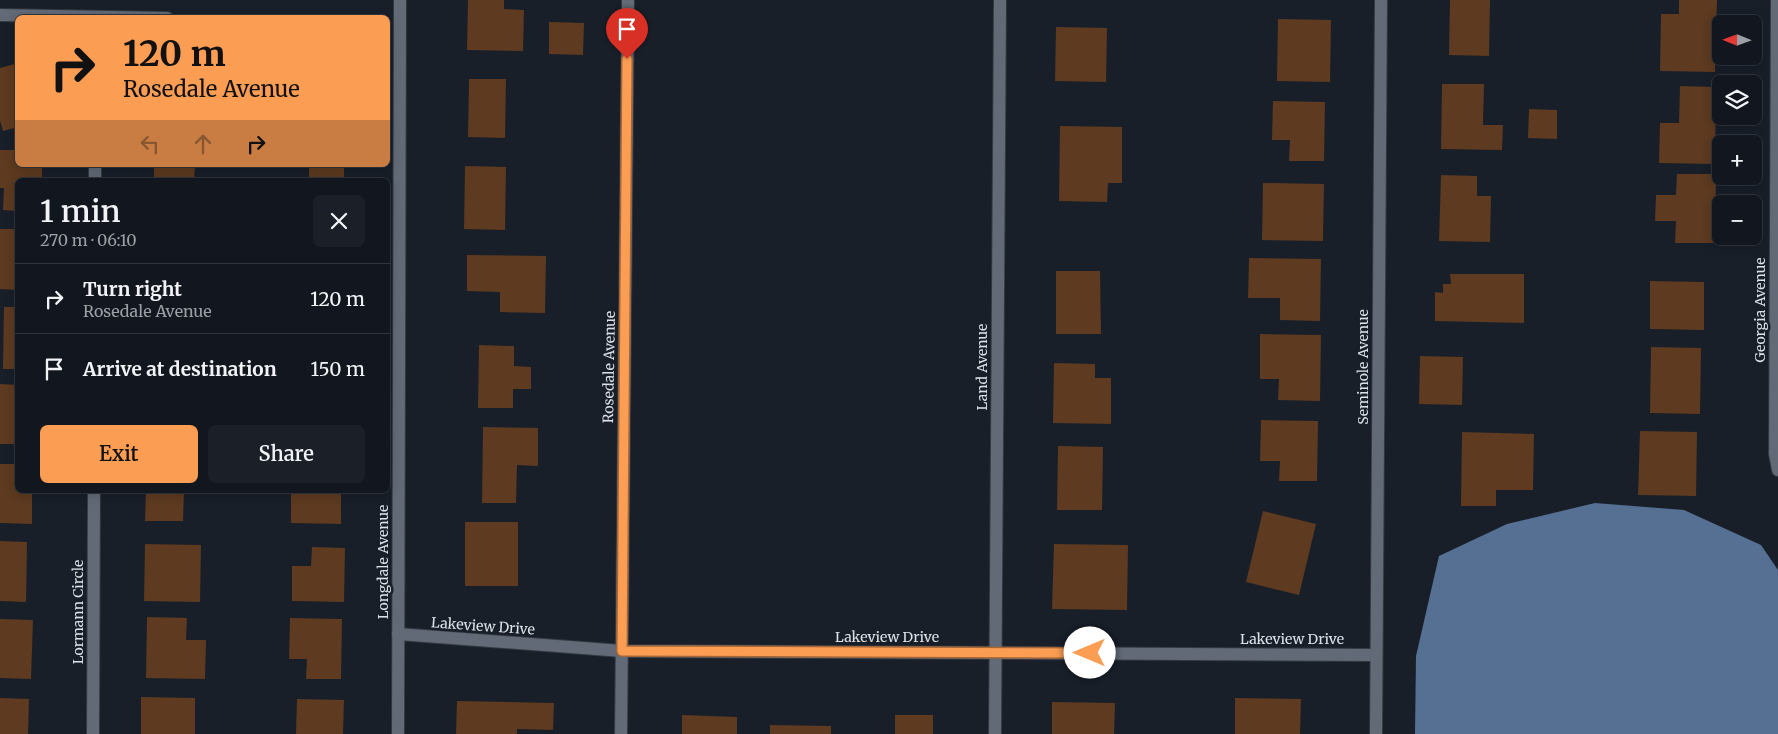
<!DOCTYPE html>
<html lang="en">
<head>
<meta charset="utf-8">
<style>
  body { margin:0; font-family:Merriweather,serif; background:#1b2028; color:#f1f3f6; height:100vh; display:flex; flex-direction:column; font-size:19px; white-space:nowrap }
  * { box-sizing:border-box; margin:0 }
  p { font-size:16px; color:#9c9fa4 }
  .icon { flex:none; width:28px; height:28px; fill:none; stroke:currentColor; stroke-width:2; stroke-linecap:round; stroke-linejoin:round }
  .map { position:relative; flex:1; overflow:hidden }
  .drawer { position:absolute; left:15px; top:178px; width:375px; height:315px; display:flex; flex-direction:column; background:#12171f; border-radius:8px; box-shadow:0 2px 12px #0003,0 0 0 1px #31363d }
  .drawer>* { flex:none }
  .guide { position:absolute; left:15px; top:15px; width:375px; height:152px; border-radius:8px; box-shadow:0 2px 12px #0003,0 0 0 1px #31363d; background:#fc9d54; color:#111; overflow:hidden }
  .needle { width:32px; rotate:271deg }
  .buttons { position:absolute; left:1712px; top:15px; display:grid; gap:10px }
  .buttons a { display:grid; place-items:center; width:50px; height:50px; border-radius:8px; background:#12171f; box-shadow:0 2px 12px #0003,0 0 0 1px #31363d; font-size:25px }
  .pin { position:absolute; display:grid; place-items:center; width:42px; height:42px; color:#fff; margin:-51px -21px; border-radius:50% 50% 50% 0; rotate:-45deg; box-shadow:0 0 5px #0007 }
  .pin .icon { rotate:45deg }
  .me { position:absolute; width:55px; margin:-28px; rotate:270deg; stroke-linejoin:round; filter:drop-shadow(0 0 4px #0008) }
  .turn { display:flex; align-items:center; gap:18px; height:105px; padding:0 25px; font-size:22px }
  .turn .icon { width:65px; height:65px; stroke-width:2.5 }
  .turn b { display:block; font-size:35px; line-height:42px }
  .lanes { display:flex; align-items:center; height:48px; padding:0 25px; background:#0003; justify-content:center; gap:25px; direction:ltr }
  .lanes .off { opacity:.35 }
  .round { display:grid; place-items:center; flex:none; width:52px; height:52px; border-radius:8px; background:#1b2028 }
  .overview { display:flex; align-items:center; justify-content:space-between; height:85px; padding:0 25px }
  h1 { font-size:30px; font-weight:600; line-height:38px }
  .cta { display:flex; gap:10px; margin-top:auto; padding:10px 25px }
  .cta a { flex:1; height:58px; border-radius:8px; background:#fc9d54; color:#111; font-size:20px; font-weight:600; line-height:58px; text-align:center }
  .cta a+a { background:#1b2028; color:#f1f3f6 }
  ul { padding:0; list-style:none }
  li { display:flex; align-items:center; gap:15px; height:70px; padding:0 25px; border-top:1px solid #31363d }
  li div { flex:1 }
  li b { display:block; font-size:19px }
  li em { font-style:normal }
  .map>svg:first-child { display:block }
  .water { fill:#567093 }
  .building { fill:#5d3a20 }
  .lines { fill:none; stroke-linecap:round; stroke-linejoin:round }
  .minor-casing { stroke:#343941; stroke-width:14 }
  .minor { stroke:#616a76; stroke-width:12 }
  .route-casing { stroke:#a46637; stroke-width:12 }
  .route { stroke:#fc9d54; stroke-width:9 }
  .labels { text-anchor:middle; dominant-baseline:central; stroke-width:5; stroke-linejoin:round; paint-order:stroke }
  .street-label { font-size:14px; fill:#dce1e7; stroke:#181f29 }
</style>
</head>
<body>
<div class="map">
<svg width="1778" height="734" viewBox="0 0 1778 734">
  <rect width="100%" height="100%" fill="#181f29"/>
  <path class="water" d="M1595 503 1684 510 1761 545 1778 570V734H1415L1416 656 1439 556 1507 524Z"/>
  <g class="building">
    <path d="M468 0H504V9L524 10 523 51 467 50Z"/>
    <path d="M1450 0H1490L1489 56 1449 55Z"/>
    <path d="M1679 0H1717L1715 72 1660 71 1661 14H1679Z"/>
    <path d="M1278 19 1331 20 1330 82 1277 81Z"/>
    <path d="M549 22 584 23 583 55 549 54Z"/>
    <path d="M1056 27 1107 28 1106 82 1055 81Z"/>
    <path d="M18 63V127L3 131 0 121V68Z"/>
    <path d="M469 79H506L505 138 468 137Z"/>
    <path d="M1442 84H1484L1483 125H1503L1502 150 1441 149Z"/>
    <path d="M1680 86 1716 87 1715 164 1659 163 1660 123H1679Z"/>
    <path d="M1273 101 1325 102 1324 161H1289L1290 140H1272Z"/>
    <path d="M1529 109 1557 110V139L1528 138Z"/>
    <path d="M1060 126 1122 127V183H1108L1107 202 1059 201Z"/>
    <path d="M0 150H18V165H42V180H18V211L3 210 4 188H0Z"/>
    <path d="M154 165H195L194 180H154Z"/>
    <rect x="309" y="165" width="35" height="15"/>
    <path d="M465 166 506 167 505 230 464 229Z"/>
    <path d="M1677 174H1716L1715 243H1675L1676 221H1655L1656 195H1676Z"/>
    <path d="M1441 175 1477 176V196H1491L1490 242 1439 241Z"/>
    <path d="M1263 183 1324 184 1323 241 1262 240Z"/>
    <path d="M0 229H18V290L0 289Z"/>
    <path d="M467 255 546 256 545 313 500 312V292L467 291Z"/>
    <path d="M1249 258 1321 259 1320 321 1280 320V298H1248Z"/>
    <path d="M1056 271H1100L1101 334H1056Z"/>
    <path d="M1450 274H1524V323L1435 321V292L1443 293V284H1451Z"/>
    <path d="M1650 281 1704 282V330L1650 329Z"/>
    <path d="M4 307H18V369H3Z"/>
    <path d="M1260 334 1321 335 1320 401 1278 400 1279 379H1260Z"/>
    <path d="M479 345 514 346V366L531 367V389H513V408H478Z"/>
    <path d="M1651 347 1701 348 1700 414 1650 413Z"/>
    <path d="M1420 356 1463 357 1462 405 1419 404Z"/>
    <path d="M1054 363 1095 364V378H1111V424L1053 423Z"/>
    <path d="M0 384 18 385V444H0Z"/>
    <path d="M1261 420 1318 421 1317 481H1279L1280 461H1260Z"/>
    <path d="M483 427 538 428V466L517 465 516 503H482Z"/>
    <path d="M1640 431 1697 432 1696 496 1638 495Z"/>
    <path d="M1462 432 1534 434 1533 490H1496V506H1461Z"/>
    <path d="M1058 446 1103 447 1102 510H1057Z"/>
    <path d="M0 464H18V490H32V524L0 523Z"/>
    <path d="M146 490H184L183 521H145Z"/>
    <path d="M291 490H341V524L291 523Z"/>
    <path d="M1263 511 1316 524 1299 595 1246 582Z"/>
    <rect x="465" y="522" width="53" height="64"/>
    <path d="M0 541 27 542 26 602 0 601Z"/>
    <path d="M145 544 201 545 200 602 144 601Z"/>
    <path d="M1054 544 1128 545 1127 610 1052 609Z"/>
    <path d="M312 547 345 548 344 602 292 601V566H311Z"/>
    <path d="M147 617 187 618 186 640H206L205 679 146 678Z"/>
    <path d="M290 618 342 619 341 679H306L307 659H289Z"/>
    <path d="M0 619 33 620 31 679 0 678Z"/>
    <path d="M141 697 195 698V734H141Z"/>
    <path d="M0 698 29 699 28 734H0Z"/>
    <path d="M1235 698 1301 699 1300 734H1235Z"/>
    <path d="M297 699 344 700 343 734H296Z"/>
    <path d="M457 701 554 703 553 730 517 729V734H456Z"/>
    <path d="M1052 702 1115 703 1114 734H1052Z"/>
    <path d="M682 715 737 717V734H682Z"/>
    <rect x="895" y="715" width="38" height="19"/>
    <path d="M770 725 831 726V734H770Z"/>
  </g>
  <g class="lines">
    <g class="minor-casing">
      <g id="minor">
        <path d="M1777 0 1775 454 1778 470"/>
        <path d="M0 15 167 18"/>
        <path d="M95 180V165"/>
        <path d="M398 634 622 651 1376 655"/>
        <path d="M93 734 94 490"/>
        <path d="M398 734 400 0"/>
        <path d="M621 734 628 0"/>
        <path d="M995 734 1000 0"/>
        <path d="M1376 734 1381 0"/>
      </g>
    </g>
    <use href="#minor" class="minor"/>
  </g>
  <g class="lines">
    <g class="route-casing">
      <path id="route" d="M627 59 622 651 1090 653"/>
    </g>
    <use href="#route" class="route"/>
  </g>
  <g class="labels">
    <g class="street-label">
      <text transform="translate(1760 310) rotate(-90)">Georgia Avenue</text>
      <text transform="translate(609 367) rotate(-89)">Rosedale Avenue</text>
      <text transform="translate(982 367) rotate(-90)">Land Avenue</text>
      <text transform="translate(1363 367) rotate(-90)">Seminole Avenue</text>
      <text transform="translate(383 562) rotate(-90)">Longdale Avenue</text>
      <text transform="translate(78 612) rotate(-90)">Lormann Circle</text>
      <text transform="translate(483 626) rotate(4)">Lakeview Drive</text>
      <text x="887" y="637">Lakeview Drive</text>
      <text x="1292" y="639">Lakeview Drive</text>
    </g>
  </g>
</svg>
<div class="buttons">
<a><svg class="needle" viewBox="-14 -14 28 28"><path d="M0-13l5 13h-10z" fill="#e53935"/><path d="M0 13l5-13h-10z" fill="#9c9fa4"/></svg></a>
<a><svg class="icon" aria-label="layers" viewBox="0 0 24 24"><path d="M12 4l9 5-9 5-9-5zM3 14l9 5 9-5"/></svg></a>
<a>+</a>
<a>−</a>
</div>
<div class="pin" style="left:627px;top:59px;background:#d93025"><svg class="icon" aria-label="arrive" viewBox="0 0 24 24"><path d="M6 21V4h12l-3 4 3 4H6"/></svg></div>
<svg class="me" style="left:1090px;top:653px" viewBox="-20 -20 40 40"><circle r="19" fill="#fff"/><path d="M0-13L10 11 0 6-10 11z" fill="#fc9d54"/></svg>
<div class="guide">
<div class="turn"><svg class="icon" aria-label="right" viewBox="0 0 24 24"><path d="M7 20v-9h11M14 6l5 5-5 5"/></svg><div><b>120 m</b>Rosedale Avenue</div></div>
<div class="lanes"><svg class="icon off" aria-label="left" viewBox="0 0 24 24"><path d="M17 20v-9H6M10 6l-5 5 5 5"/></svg><svg class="icon off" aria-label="ahead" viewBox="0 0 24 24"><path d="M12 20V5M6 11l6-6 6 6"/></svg><svg class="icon" aria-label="right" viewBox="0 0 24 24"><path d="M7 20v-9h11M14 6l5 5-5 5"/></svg></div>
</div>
<section class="drawer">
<div class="overview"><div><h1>1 min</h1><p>270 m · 06:10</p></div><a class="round"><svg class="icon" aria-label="close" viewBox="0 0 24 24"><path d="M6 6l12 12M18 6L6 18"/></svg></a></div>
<ul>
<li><svg class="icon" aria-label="right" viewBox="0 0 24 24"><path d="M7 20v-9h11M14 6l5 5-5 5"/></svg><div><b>Turn right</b><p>Rosedale Avenue</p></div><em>120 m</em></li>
<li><svg class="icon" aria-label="arrive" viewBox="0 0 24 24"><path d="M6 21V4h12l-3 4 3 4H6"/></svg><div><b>Arrive at destination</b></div><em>150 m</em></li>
</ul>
<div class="cta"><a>Exit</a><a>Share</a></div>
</section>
</div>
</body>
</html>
